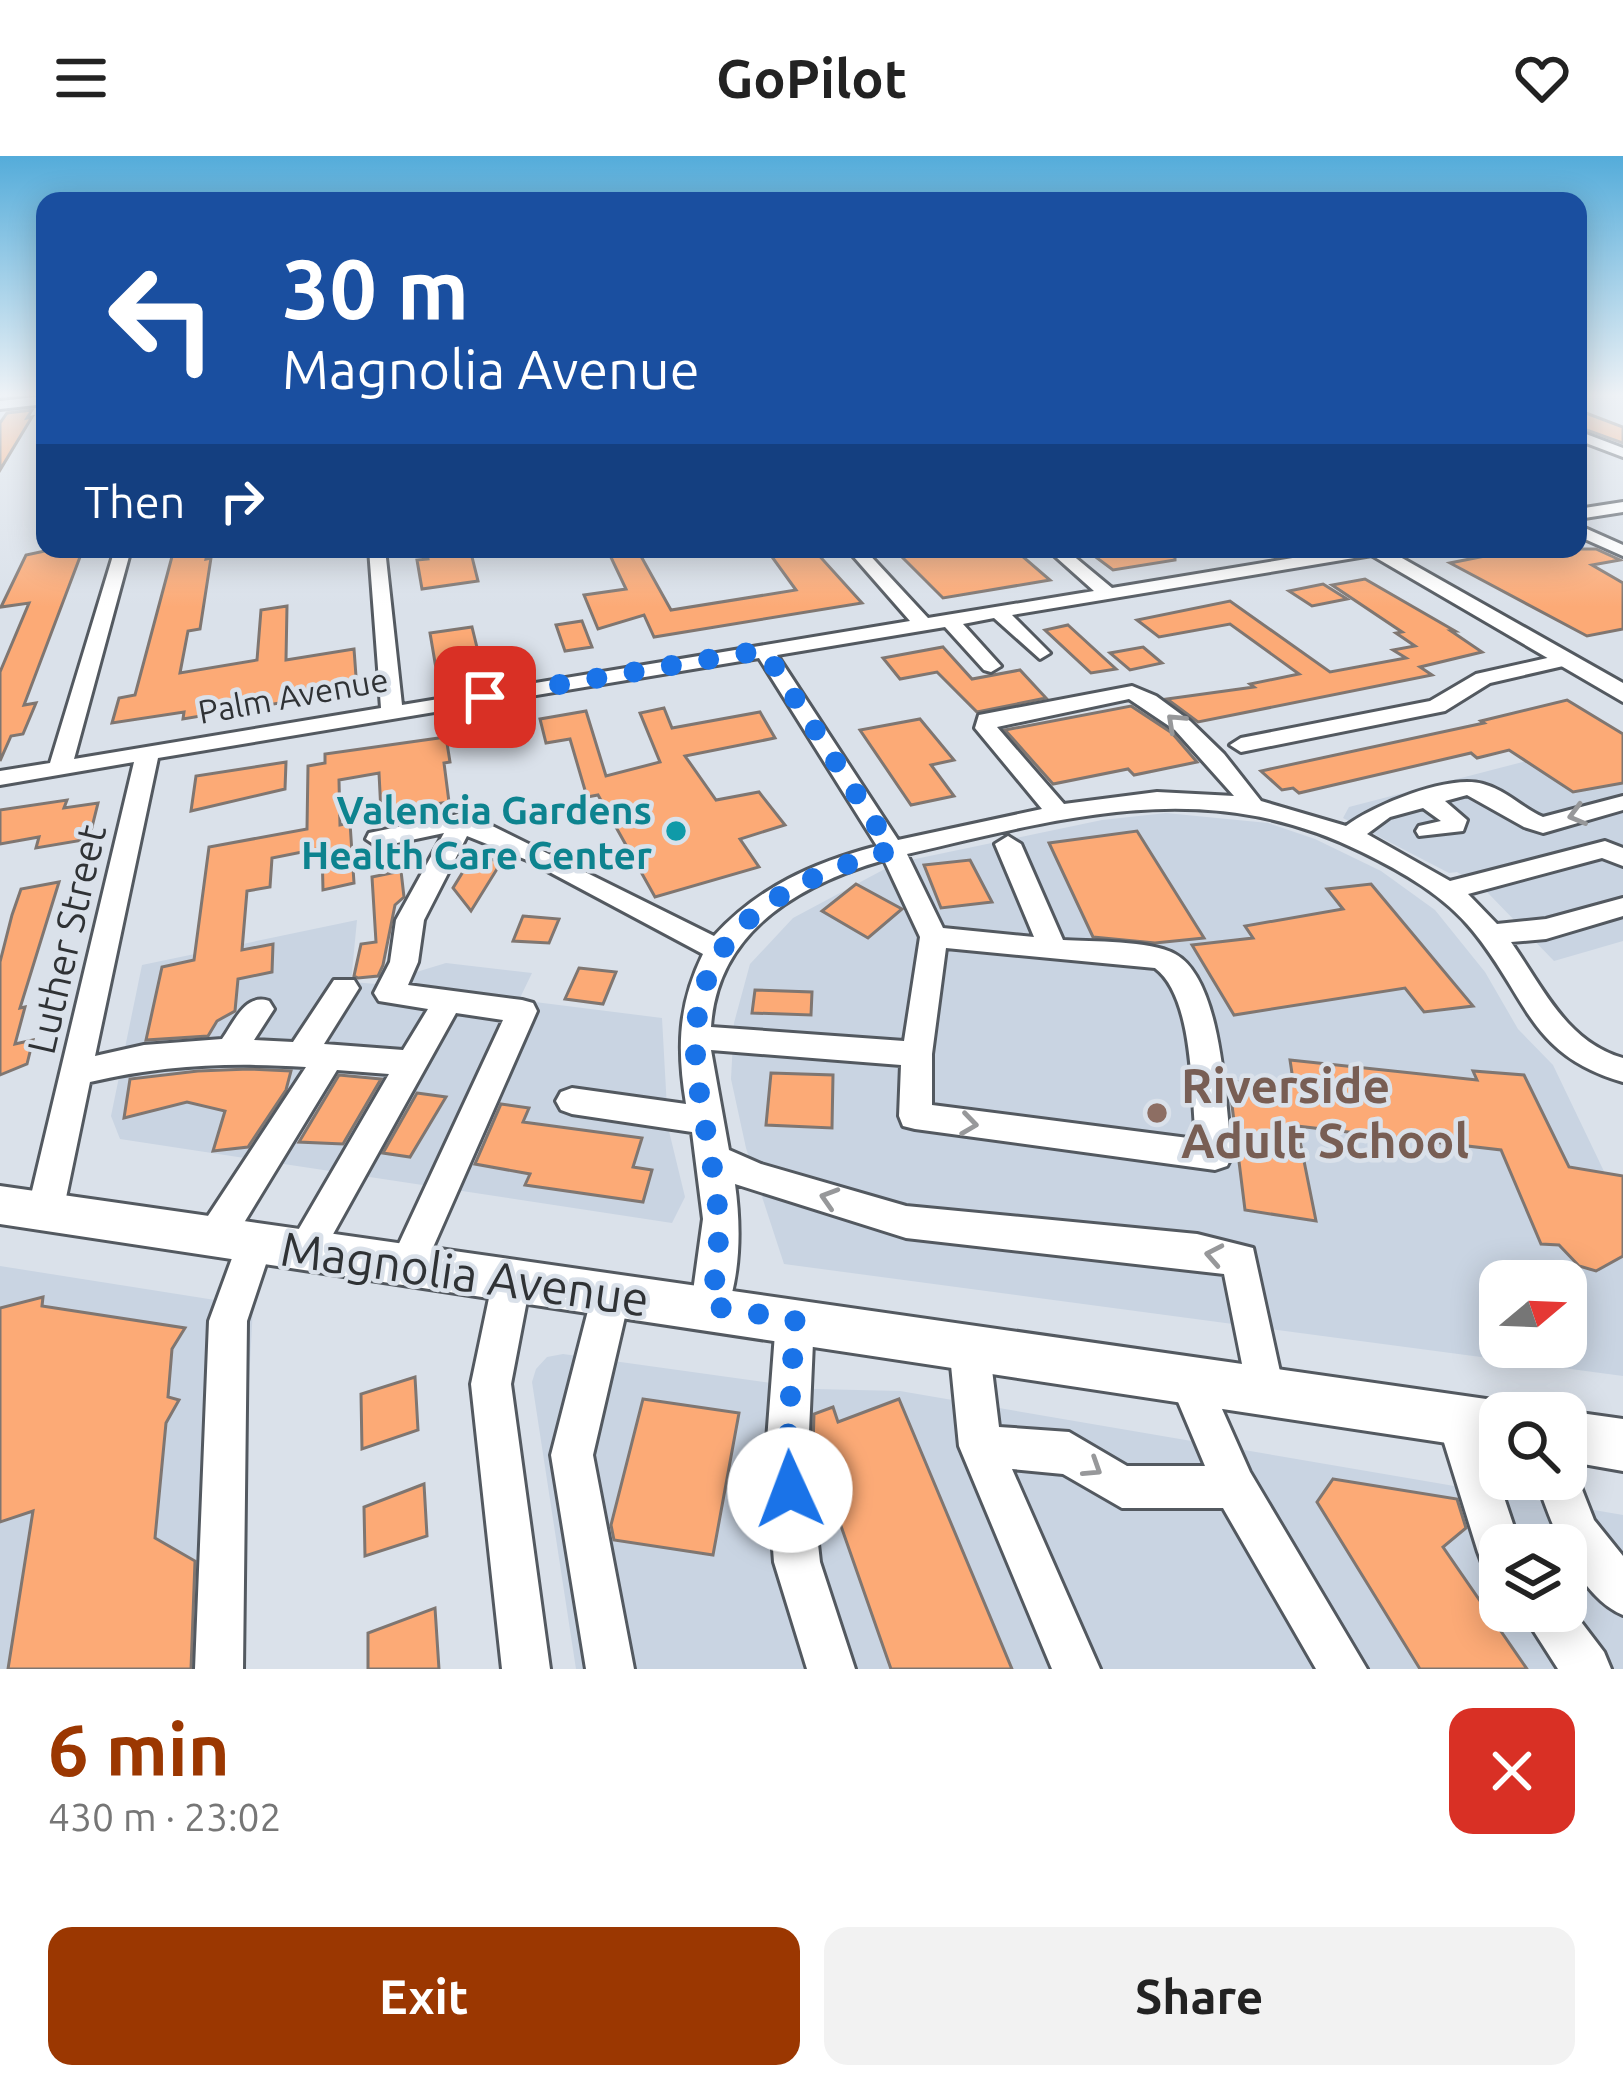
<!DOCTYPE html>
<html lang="en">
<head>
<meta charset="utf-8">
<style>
  body { margin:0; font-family:Ubuntu,sans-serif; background:#f2f2f2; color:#222; height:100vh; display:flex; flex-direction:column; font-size:45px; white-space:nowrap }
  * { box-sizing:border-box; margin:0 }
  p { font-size:39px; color:#767676 }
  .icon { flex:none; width:66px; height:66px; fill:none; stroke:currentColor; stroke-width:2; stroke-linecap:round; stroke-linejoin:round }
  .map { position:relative; height:1513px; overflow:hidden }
  .side { display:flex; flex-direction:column; background:#fff; flex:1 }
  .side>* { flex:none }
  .top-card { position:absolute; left:36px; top:36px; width:1551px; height:366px; border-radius:24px; box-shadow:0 6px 30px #0003; background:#1a4fa0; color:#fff; overflow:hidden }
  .needle { width:78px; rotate:71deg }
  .fabs { position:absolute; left:1479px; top:1104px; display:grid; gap:24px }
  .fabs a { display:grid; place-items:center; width:108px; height:108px; border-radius:24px; background:#fff; box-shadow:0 6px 30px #0003; font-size:60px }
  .pin { position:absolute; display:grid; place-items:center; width:102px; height:102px; color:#fff; margin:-51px; border-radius:24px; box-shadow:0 6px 18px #0006 }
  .me { position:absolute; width:132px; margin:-66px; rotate:358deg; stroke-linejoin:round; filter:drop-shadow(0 0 9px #0008) }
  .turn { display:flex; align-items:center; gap:42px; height:252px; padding:0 48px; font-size:54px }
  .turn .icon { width:156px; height:156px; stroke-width:2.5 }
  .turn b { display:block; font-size:84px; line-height:102px }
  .then { display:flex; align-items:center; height:114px; padding:0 48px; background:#0003; gap:24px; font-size:45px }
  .round { display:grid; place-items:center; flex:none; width:126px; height:126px; border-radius:24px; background:#f2f2f2 }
  .head { display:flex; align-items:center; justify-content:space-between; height:204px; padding:0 48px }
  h1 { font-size:72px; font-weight:700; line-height:90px; color:#9b3701 }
  .cta { display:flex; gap:24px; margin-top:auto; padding:24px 48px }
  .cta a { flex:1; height:138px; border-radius:24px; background:#9b3701; color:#fff; font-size:48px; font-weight:700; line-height:138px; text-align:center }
  .cta a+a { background:#f2f2f2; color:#222 }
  header { display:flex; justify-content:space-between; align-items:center; height:156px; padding:0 48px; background:#fff; font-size:54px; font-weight:700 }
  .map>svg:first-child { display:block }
  .built { fill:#c9d4e2; fill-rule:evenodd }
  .building { fill:#fcaa76; stroke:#7f7671; stroke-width:3 }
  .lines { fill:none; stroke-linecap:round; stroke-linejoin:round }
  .minor-casing { stroke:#535960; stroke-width:6 }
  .major-casing { stroke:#535960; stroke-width:6 }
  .minor { fill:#fff; fill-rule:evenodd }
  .major { fill:#fff; fill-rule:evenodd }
  .oneway { stroke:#97989a }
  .route { stroke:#1a73e8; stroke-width:21; stroke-dasharray:0 37.8 }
  .culture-dot { fill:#0f9aa8; stroke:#dae1ea; stroke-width:4.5 }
  .education-dot { fill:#8d6e63; stroke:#dae1ea; stroke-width:4.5 }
  .labels { text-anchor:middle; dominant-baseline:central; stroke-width:9; stroke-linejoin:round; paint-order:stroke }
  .far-street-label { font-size:33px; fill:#2f3235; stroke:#dae1ea }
  .culture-label { font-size:39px; font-weight:bold; fill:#0d838f; stroke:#dae1ea; text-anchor:end }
  .street-label { font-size:39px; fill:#2f3235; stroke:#dae1ea }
  .near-education-label { font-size:48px; font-weight:bold; fill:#785e54; stroke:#dae1ea; text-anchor:start }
  .near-street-label { font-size:48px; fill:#2f3235; stroke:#dae1ea }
</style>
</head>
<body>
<header><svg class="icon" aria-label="menu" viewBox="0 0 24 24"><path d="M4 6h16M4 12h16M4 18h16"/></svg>GoPilot<svg class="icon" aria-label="heart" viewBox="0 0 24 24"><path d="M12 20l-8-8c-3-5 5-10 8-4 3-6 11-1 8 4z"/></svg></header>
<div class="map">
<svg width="1623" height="1513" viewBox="0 0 1623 1513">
  <rect width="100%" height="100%" fill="#dae1ea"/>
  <g class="built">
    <path d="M1623 580V785L1554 805 1487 736 1457 716 1449 717 1343 662 1349 651Z"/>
    <path d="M1166 657 1268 667 1315 683 1381 715 1435 754 1485 816 1518 873 1553 909 1623 1055V1220L784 1108 746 992 731 923 734 867 750 808 793 762 896 707 1102 664ZM1500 1125H1566V1191H1500Z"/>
    <path d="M357 764 351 826 377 828 446 807 532 817 519 844 662 862 668 971 685 1041 672 1067 120 983 111 960 142 809Z"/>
    <path d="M0 1110 253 1150 234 1513H0Z"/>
    <path d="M563 1198 815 1233 900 1235 1623 1359V1513H576L532 1226 536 1213 547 1201ZM1500 1389H1566V1455H1500Z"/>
  </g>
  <g class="building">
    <path d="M32 254 27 262 32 261 0 314V267L7 257Z"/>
    <path d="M1578 254 1623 271V287L1578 271Z"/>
    <path d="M54 393H83L24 549 36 547 23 578 11 580 0 605V516L29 447 1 451 26 399Z"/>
    <path d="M174 393H208L206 403 211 402 200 473 188 475 180 517 257 504 261 454 287 450 286 504 354 493 357 534 183 563 184 556 112 567 119 542 135 539Z"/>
    <path d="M426 393H470L478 425 422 433 417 404 428 403Z"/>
    <path d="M607 393H637L671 454 796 434 772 401 815 395 862 447 654 481 644 459 598 473 584 439 626 433Z"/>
    <path d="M894 393H972V399L1014 393 1050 424 943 442Z"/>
    <path d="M1085 393H1175V404L1113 414Z"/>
    <path d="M1520 393H1596L1620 404 1592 409 1623 427V473L1587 480 1450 407Z"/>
    <path d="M1365 423 1455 475H1451L1482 496 1420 511 1432 519 1198 566 1167 543 1254 531 1250 528 1299 518 1230 468 1159 481 1137 464 1230 445 1330 516 1406 502 1393 494 1415 490 1396 477 1402 476 1332 429Z"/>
    <path d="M1323 428 1347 443 1312 450 1289 435Z"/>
    <path d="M582 465 592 491 565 495 556 469Z"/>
    <path d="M1068 469 1116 513 1091 517 1045 474Z"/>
    <path d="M472 471 483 516 438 524 430 477Z"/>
    <path d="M943 491 972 523 1020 514 1046 542 977 556 937 516 900 523 883 502Z"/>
    <path d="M1143 491 1162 507 1130 514 1110 497Z"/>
    <path d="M1567 544 1623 578V627L1573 636 1509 594 1477 602 1471 597 1299 637 1293 632 1282 634 1261 615 1484 567 1481 565Z"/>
    <path d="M1131 550 1172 577 1197 606 1134 619 1128 613 1053 628 1005 574Z"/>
    <path d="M664 552 672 572 760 556 775 582 685 600 716 644 759 636 785 669 740 683 759 711 655 741 598 639 587 641 570 583 546 587 540 563 586 555 606 620 660 606 640 557Z"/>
    <path d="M920 563 954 604 931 609 954 640 911 649 860 574Z"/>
    <path d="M446 581 450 606 444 607 449 646 381 656 379 617 339 624 340 669 350 667 354 727 323 734 322 692 272 702 270 731 247 735 242 794 273 788 272 816 238 823 235 855 217 865 208 880 146 884 162 811 194 804 209 691 307 673 308 610 325 607V598Z"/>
    <path d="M286 606 285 633 191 655 196 620Z"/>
    <path d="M67 644 64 652 98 647 89 683 36 692 39 681 0 688V654Z"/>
    <path d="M1137 675 1204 782 1155 787 1093 781 1049 687Z"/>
    <path d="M472 701 502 705 471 755 453 732Z"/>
    <path d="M970 704 992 746 941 752 924 709Z"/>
    <path d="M401 715 404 741 395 749 383 809 378 820 358 822 354 820 361 788 376 786 372 721Z"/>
    <path d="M59 726 20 852 25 851 15 888 33 884 27 908 0 919V806L12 759 21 733Z"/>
    <path d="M856 728 902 753 868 782 822 755Z"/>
    <path d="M1371 728 1473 850 1424 856 1405 832 1234 859 1192 789 1253 782 1245 770 1343 753 1327 733Z"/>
    <path d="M523 760 559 763 549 787 513 785Z"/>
    <path d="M579 812 616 816 603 848 565 843Z"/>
    <path d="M755 834 812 836 811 859 752 857Z"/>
    <path d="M1290 904 1477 924 1473 915 1524 919 1569 1011 1623 1020V1100L1596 1115 1579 1110 1559 1089 1541 1088 1501 994 1297 970 1316 1065 1245 1054 1229 925 1283 931 1281 922 1293 924Z"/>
    <path d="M198 915 249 913 291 915 286 934 248 991 213 995 225 955 187 946 124 962 130 923Z"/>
    <path d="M771 917 833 919 832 972 766 969Z"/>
    <path d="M339 919 381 923 343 988 299 986Z"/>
    <path d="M417 937 446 941 410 1001 383 997Z"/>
    <path d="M501 948 529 952 523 966 642 982 633 1011 652 1014 643 1046 525 1029 530 1018 475 1008Z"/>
    <path d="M43 1141 42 1150 185 1172 172 1193 168 1241 179 1244 166 1267 155 1382 195 1405 191 1513H8L33 1355 0 1366V1152Z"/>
    <path d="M415 1221 418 1274 362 1293 361 1238Z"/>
    <path d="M643 1243 739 1257 713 1399 614 1384 611 1369Z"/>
    <path d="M899 1243 1012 1513H891L813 1290 814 1258 833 1251 838 1266Z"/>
    <path d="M1333 1323 1457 1343 1466 1372 1443 1391 1527 1513H1420L1317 1346Z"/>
    <path d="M424 1328 427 1380 365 1400 364 1351Z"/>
    <path d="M435 1452 439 1513H368V1477Z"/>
  </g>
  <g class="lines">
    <g class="minor-casing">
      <g id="minor">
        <path d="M45 240V248L0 253V245Z"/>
        <path d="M1578 275 1623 292V301L1578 284Z"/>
        <path d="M1623 346V356L1578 363V353Z"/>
        <path d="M1578 369 1623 389V400L1578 380Z"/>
        <path d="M115 393H131L74 603 381 552 369 393H385L402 549 910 465 847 393H864L928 462 1094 435 1047 393H1065L1112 432 1347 393H1386L1378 398 1012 459 1050 497 1040 503 994 462 963 468 1001 510 991 516 984 514 945 471 777 499 898 684 1042 653 975 572 979 559 1132 530 1156 540 1190 565 1224 598 1261 645 1346 670C1374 649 1449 618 1483 628 1506 634 1522 652 1543 661L1623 640V654L1543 677 1524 671 1467 639 1445 645 1467 664 1463 675 1419 680 1416 675 1419 670 1441 665 1423 652 1390 661 1367 678 1450 725 1605 685 1623 692V710L1602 702 1468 738 1497 768 1546 763 1623 742V760L1546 783 1511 786C1542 830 1566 886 1623 902V926C1529 899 1528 842 1473 775 1445 740 1403 716 1362 696 1206 619 1067 661 907 698L943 772 1034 781 995 688 1008 680 1021 688 1063 784C1092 786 1150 784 1175 798 1223 824 1225 949 1232 1000L1227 1010 1215 1014 915 973 903 970 899 960 901 909 711 894 729 994 761 1008 906 1050 1197 1078 1253 1092 1284 1234 1278 1248 1264 1254 1250 1248 1224 1118 906 1082 735 1028C741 1071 741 1123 723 1163L710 1168 697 1163 691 1150 703 1063 692 976 572 958 561 954 556 945 561 936 572 932 686 948C677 893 678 849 703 798L527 704 467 680 424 764 418 806 408 829 522 844 533 847 537 855 420 1121 407 1126 394 1121 389 1109 503 864 456 857 317 1107 304 1112 291 1107 286 1095 389 918 337 914 228 1093 215 1097 202 1093 197 1081 202 1069 306 911C231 906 163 909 90 926L63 1056 57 1067 45 1072 33 1067 27 1056 134 606 0 629V615L50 607ZM759 502 877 690C813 707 759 731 714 780L472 660 463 657 369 677 366 683 378 691 444 677 396 764 390 806 374 837 379 845 428 853 403 894 324 888 359 832 354 824H334L293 886 254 884 274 853 269 845C245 837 235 865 222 883L144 889 95 900 158 602ZM1129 543 1175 574 1234 640 1157 636 1064 648 997 571ZM884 704 920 781 904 885 711 871C717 775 800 728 884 704ZM946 792 1155 812C1194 841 1191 937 1196 983L932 949V898Z"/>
        <path d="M1565 498 1575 504 1572 508 1490 527 1445 555 1241 596 1230 589 1241 582 1430 545 1476 518Z"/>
        <path d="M255 1070 268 1075 273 1087 247 1165 243 1513H195L209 1165 242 1075Z"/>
        <path d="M512 1106 525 1111 531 1123 511 1228 550 1513H502L471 1228 493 1123 499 1111Z"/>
        <path d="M611 1121 624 1126 630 1139 593 1299 634 1513H586L551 1299 592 1139 598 1126Z"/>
        <path d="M795 1145 809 1151 814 1164 808 1298 820 1406 855 1513H807L774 1406 766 1298 776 1164 781 1151Z"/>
        <path d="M969 1170 983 1175 989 1189 999 1271 1069 1276 1127 1310H1205L1168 1222 1174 1208 1188 1202 1202 1208 1250 1316 1367 1513H1316L1223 1352H1122L1063 1318 1012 1313 1100 1513H1052L959 1290 949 1189 955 1175Z"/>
        <path d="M1458 1243 1473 1249 1520 1389H1500V1418L1484 1412 1478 1396 1437 1264 1443 1249Z"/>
        <path d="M1566 1305 1572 1308 1594 1364 1623 1400V1459C1577 1440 1551 1367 1536 1323H1566Z"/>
        <path d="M1566 1446 1604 1496 1611 1513H1558L1521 1455H1566Z"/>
      </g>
    </g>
    <g class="major-casing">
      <g id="major">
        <path d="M1361 393H1386L1623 527V546Z"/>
        <path d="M0 1030 1500 1245 1520 1257H1500V1295L0 1068Z"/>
        <path d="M1566 1255 1623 1263V1315L1566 1305V1257H1560Z"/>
      </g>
    </g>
    <use href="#minor" class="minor"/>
    <use href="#major" class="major"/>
  </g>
  <defs><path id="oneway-chevron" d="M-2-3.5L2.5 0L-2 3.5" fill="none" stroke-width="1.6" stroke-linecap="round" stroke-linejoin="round" transform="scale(3)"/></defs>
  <g class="oneway">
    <use href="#oneway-chevron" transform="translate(1175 566) rotate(-137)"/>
    <use href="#oneway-chevron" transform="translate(1577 659) rotate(165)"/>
    <use href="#oneway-chevron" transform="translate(969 968) rotate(8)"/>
    <use href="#oneway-chevron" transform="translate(829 1042) rotate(-163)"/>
    <use href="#oneway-chevron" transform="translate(1214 1099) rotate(-169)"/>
    <use href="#oneway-chevron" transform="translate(1093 1312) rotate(33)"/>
  </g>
  <linearGradient id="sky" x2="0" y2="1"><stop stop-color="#54acda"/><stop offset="0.53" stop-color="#eef2f6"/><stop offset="1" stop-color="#eef2f6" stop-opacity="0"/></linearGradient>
  <rect width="1623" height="451" fill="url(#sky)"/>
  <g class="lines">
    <path class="route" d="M485 541 764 494 892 694C765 730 676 788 699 934 712 1020 729 1060 710 1150L795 1164 787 1298 790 1334"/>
  </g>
  <circle class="culture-dot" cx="676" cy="675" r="12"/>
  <circle class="education-dot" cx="1157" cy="957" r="12"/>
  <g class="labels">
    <g class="far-street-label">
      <text transform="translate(293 539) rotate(-10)">Palm Avenue</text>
    </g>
    <g class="culture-label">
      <text x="652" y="653">Valencia Gardens<tspan x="652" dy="45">Health Care Center</tspan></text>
    </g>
    <g class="street-label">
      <text transform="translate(66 783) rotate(-77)">Luther Street</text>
    </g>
    <g class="near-education-label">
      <text x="1181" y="929">Riverside<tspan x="1181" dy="55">Adult School</tspan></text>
    </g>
    <g class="near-street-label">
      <text transform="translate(465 1117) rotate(8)">Magnolia Avenue</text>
    </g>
  </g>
</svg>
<div class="fabs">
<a><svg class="needle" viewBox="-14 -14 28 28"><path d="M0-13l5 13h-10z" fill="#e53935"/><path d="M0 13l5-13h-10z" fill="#767676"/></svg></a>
<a><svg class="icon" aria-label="search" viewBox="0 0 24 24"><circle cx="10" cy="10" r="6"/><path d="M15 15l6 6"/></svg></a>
<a><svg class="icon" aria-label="layers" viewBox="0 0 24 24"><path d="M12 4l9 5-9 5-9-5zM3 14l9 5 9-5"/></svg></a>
</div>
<div class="pin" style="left:485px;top:541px;background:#d93025"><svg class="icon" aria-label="arrive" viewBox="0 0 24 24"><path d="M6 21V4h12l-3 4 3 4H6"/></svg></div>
<svg class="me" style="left:790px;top:1334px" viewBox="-20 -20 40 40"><circle r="19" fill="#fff"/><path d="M0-13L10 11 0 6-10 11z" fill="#1a73e8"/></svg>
<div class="top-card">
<div class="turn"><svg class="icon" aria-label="left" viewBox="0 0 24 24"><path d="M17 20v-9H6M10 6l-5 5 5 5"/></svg><div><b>30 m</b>Magnolia Avenue</div></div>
<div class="then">Then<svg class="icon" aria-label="right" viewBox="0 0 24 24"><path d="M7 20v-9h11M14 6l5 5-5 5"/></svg></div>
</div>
</div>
<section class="side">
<div class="head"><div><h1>6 min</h1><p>430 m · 23:02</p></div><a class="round" style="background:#d93025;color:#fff"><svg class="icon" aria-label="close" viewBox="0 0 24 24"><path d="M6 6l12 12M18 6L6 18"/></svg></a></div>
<div class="cta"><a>Exit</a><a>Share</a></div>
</section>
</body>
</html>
